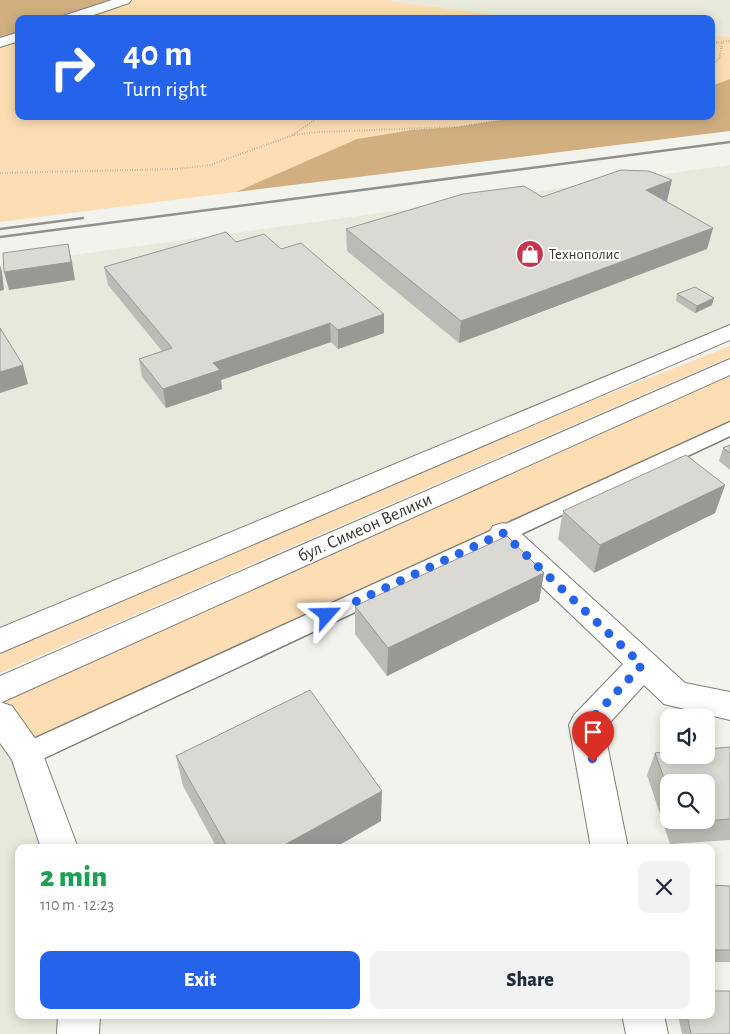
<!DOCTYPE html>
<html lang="en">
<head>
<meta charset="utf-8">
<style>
  body { margin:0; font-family:"Alegreya Sans",sans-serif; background:#f2f2f3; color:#1f2937; height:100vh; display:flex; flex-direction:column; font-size:19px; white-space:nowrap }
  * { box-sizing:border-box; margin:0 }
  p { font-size:16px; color:#747a83 }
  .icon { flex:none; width:28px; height:28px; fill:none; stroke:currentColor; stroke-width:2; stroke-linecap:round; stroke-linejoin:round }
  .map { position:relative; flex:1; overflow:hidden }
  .sheet { position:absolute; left:15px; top:844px; width:700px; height:175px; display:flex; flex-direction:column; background:#fff; border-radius:10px; box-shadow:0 2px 12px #0003 }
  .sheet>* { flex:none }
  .hud { position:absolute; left:15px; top:15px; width:700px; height:105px; border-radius:10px; box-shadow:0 2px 12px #0003; background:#2563eb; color:#fff; overflow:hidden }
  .buttons { position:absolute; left:660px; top:709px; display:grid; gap:10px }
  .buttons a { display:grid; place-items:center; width:55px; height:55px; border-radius:10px; background:#fff; box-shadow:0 2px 12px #0003; font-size:25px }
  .pin { position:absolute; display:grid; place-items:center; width:42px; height:42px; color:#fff; margin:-51px -21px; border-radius:50% 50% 50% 0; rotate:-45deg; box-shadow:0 0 5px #0007 }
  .pin .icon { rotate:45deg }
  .me { position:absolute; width:55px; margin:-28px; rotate:65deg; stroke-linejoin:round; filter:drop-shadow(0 0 4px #0008) }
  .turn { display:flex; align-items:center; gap:18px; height:105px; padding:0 25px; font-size:22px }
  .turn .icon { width:65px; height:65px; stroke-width:2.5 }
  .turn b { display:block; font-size:35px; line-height:42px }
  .round { display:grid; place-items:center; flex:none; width:52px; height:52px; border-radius:10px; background:#f2f2f3 }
  .summary { display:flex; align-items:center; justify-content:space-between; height:85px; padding:0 25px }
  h1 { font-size:30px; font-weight:800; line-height:38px; color:#1e9e55 }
  .primary-button { display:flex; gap:10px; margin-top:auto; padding:10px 25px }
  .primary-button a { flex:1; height:58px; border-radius:10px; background:#2563eb; color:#fff; font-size:20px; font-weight:800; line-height:58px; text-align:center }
  .primary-button a+a { background:#f2f2f3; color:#1f2937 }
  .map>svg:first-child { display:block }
  .built { fill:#e8e9dc }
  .green { fill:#fcddb4 }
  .forest { fill:#d2af80 }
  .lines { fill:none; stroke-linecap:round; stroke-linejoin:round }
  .lane-casing { stroke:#7e7f79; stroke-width:3 }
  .street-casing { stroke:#7e7f79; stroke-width:2 }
  .secondary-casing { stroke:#7e7f79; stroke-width:2 }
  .path { stroke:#949490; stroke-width:2; stroke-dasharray:0.5 2; stroke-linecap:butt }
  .lane { fill:#fff; fill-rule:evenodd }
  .street { fill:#fff; fill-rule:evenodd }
  .secondary { fill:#fff; fill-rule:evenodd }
  .rail { stroke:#90908c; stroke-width:2.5 }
  .wall { fill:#bcbbb5; fill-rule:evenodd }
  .shaded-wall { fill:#999894 }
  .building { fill:#dbd9d3; stroke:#999894 }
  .route { stroke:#2563eb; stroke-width:9; stroke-dasharray:0 16.2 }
  .labels { text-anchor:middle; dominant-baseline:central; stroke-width:4; stroke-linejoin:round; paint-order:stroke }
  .far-poi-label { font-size:15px; fill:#373735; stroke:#fffffe; text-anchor:start }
  .street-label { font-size:18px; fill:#373735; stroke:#fffffe }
</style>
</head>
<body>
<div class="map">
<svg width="730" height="1034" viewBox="0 0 730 1034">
  <rect width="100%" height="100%" fill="#f3f3ed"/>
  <g class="built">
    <path d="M383 0H730V37L711 35V19H524Z"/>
    <path d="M730 165V332L0 641V265Z"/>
    <path d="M0 716 60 847 19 848V1015H79L78 1034H0Z"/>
  </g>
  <g class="green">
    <path d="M0 0H383L524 19H19V116H527L456 127 411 130 357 139 236 192 0 222Z"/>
    <path d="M711 35 730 37V79L711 86Z"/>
    <path d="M730 346V357L0 673V651L596 399Z"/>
    <path d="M730 366V428L27 754 0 716V690Z"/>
  </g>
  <g class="forest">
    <path d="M0 0H125L68 19H19V36L0 43Z"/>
    <path d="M730 79V131L236 192 357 139 411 130 456 127 527 116H711V86Z"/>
  </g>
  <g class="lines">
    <g class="lane-casing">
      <path id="lane" d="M730 422V436L36 762 27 765 18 762 14 754 18 746Z"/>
    </g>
    <g class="street-casing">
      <g id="street">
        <path d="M503 523 513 526 685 683 730 692V720L664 704 644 685 604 729 628 848H591L569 725 574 715 623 664 493 540 489 533 493 526Z"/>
        <path d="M0 702 12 706 39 744 78 848H41L12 760 0 743Z"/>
        <path d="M58 1015H100L99 1034H57Z"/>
        <path d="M622 1015H664L668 1034H626Z"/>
      </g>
    </g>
    <g class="secondary-casing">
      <g id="secondary">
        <path d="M112 0H131L129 3 82 19H62L63 16Z"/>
        <path d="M19 32V41L0 47V38Z"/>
        <path d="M730 325V340L0 653V628Z"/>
        <path d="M730 359V375L0 703V676Z"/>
      </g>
    </g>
    <g class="path">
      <path d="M711 43 730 41"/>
      <path d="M711 68 720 57 722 42"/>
      <path d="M293 135 320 116"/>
      <path d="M0 173 177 169 210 165 293 135 318 132 456 127 527 116"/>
    </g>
    <use href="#lane" class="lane"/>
    <use href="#street" class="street"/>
    <use href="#secondary" class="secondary"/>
    <g class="rail">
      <path d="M0 229 83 218"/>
      <path d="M0 237 730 142"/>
    </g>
  </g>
  <g class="wall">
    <path d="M542 197 667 201H666L713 228 707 249 459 343 347 251 346 229Z"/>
    <path d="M281 249 384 314V333L338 349 331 342 221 380 222 389 166 408 142 377 139 359 162 351 108 285 104 267Z"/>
    <path d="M677 294 712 305 695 313 676 301Z"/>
    <path d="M730 445V470L719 461 723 448Z"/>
    <path d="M725 485 715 513 594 573 558 539 563 511Z"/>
    <path d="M544 573 539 601 387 676 355 634V606Z"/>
    <path d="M730 747V840L670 844 647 775 655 753ZM669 782 706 820H669Z"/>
    <path d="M176 756 381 821 334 848H217L183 786Z"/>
    <path d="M711 885 730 886V962H711Z"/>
    <path d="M678 1015H711L730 1034H682Z"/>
  </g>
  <g class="shaded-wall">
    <path d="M672 180 667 201 641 210 646 190Z"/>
    <path d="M713 228 707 249 459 343 461 321Z"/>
    <path d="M68 244 72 262 75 280 9 290 4 272Z"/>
    <path d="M0 265 2 272 4 290 0 291Z"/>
    <path d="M714 298 712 305 695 313 697 306Z"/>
    <path d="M384 314V333L338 349V330Z"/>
    <path d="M330 323 331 342 221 380 222 389 166 408 163 389 213 363Z"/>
    <path d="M23 365 28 384 0 393V372Z"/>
    <path d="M725 485 715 513 594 573 600 545Z"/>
    <path d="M544 573 539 601 387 676 388 648Z"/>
    <path d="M382 791 381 821 334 848H279Z"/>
  </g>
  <g class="building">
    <path d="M621 170 649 171 672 180 646 190 713 228 461 321 346 229 463 194 524 186 542 197Z"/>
    <path d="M226 232 236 242 264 234 281 249 301 243 384 314 338 330 330 323 213 363 220 370 163 389 139 359 172 348 104 267Z"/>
    <path d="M68 244 71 262 4 272 3 253Z"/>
    <path d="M695 287 714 298 697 306 677 294Z"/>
    <path d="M0 328 23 365 0 372Z"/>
    <path d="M730 445V453L723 448Z"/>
    <path d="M686 455 725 485 600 545 563 511Z"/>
    <path d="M507 536 544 573 388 648 355 606Z"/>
    <path d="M310 690 382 791 279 848H228L176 756Z"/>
    <path d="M730 747V819L679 823 678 820H706V782H669V792L655 753 669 751V755H706V749Z"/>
    <path d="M711 885 730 886V950H711Z"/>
    <path d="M711 991H730V1034H691L687 1015H711Z"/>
  </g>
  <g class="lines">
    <path class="route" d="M327 615 503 533 642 665 586 725 593 762"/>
  </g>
  <defs>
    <g id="shop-disc" transform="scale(1.4375)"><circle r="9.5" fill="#c5354e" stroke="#fffffe"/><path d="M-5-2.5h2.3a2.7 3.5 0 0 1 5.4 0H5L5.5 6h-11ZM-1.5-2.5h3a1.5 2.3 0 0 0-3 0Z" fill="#fff"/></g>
  </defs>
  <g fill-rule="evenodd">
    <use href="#shop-disc" x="530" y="254"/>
  </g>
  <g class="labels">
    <g class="far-poi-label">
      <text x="549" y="254">Технополис</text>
    </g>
    <g class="street-label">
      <text transform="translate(365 528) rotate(-24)">бул. Симеон Велики</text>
    </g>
  </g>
</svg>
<div class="buttons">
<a><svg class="icon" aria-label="sound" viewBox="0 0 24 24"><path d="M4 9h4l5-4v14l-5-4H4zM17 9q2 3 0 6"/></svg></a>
<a><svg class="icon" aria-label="search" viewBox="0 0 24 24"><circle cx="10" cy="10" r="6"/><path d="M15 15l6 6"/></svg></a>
</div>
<div class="pin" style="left:593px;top:762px;background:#d93025"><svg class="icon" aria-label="arrive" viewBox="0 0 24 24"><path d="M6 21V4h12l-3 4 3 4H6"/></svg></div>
<svg class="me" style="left:327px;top:615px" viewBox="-20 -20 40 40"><path d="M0-17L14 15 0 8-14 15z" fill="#2563eb" stroke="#fff" stroke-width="4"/></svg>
<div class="hud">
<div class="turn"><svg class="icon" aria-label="right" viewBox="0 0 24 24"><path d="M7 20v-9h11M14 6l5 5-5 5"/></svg><div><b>40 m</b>Turn right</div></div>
</div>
<section class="sheet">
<div class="summary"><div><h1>2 min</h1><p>110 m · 12:23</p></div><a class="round"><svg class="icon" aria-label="close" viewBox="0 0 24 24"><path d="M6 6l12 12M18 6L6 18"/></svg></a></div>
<div class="primary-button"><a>Exit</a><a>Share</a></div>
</section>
</div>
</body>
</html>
